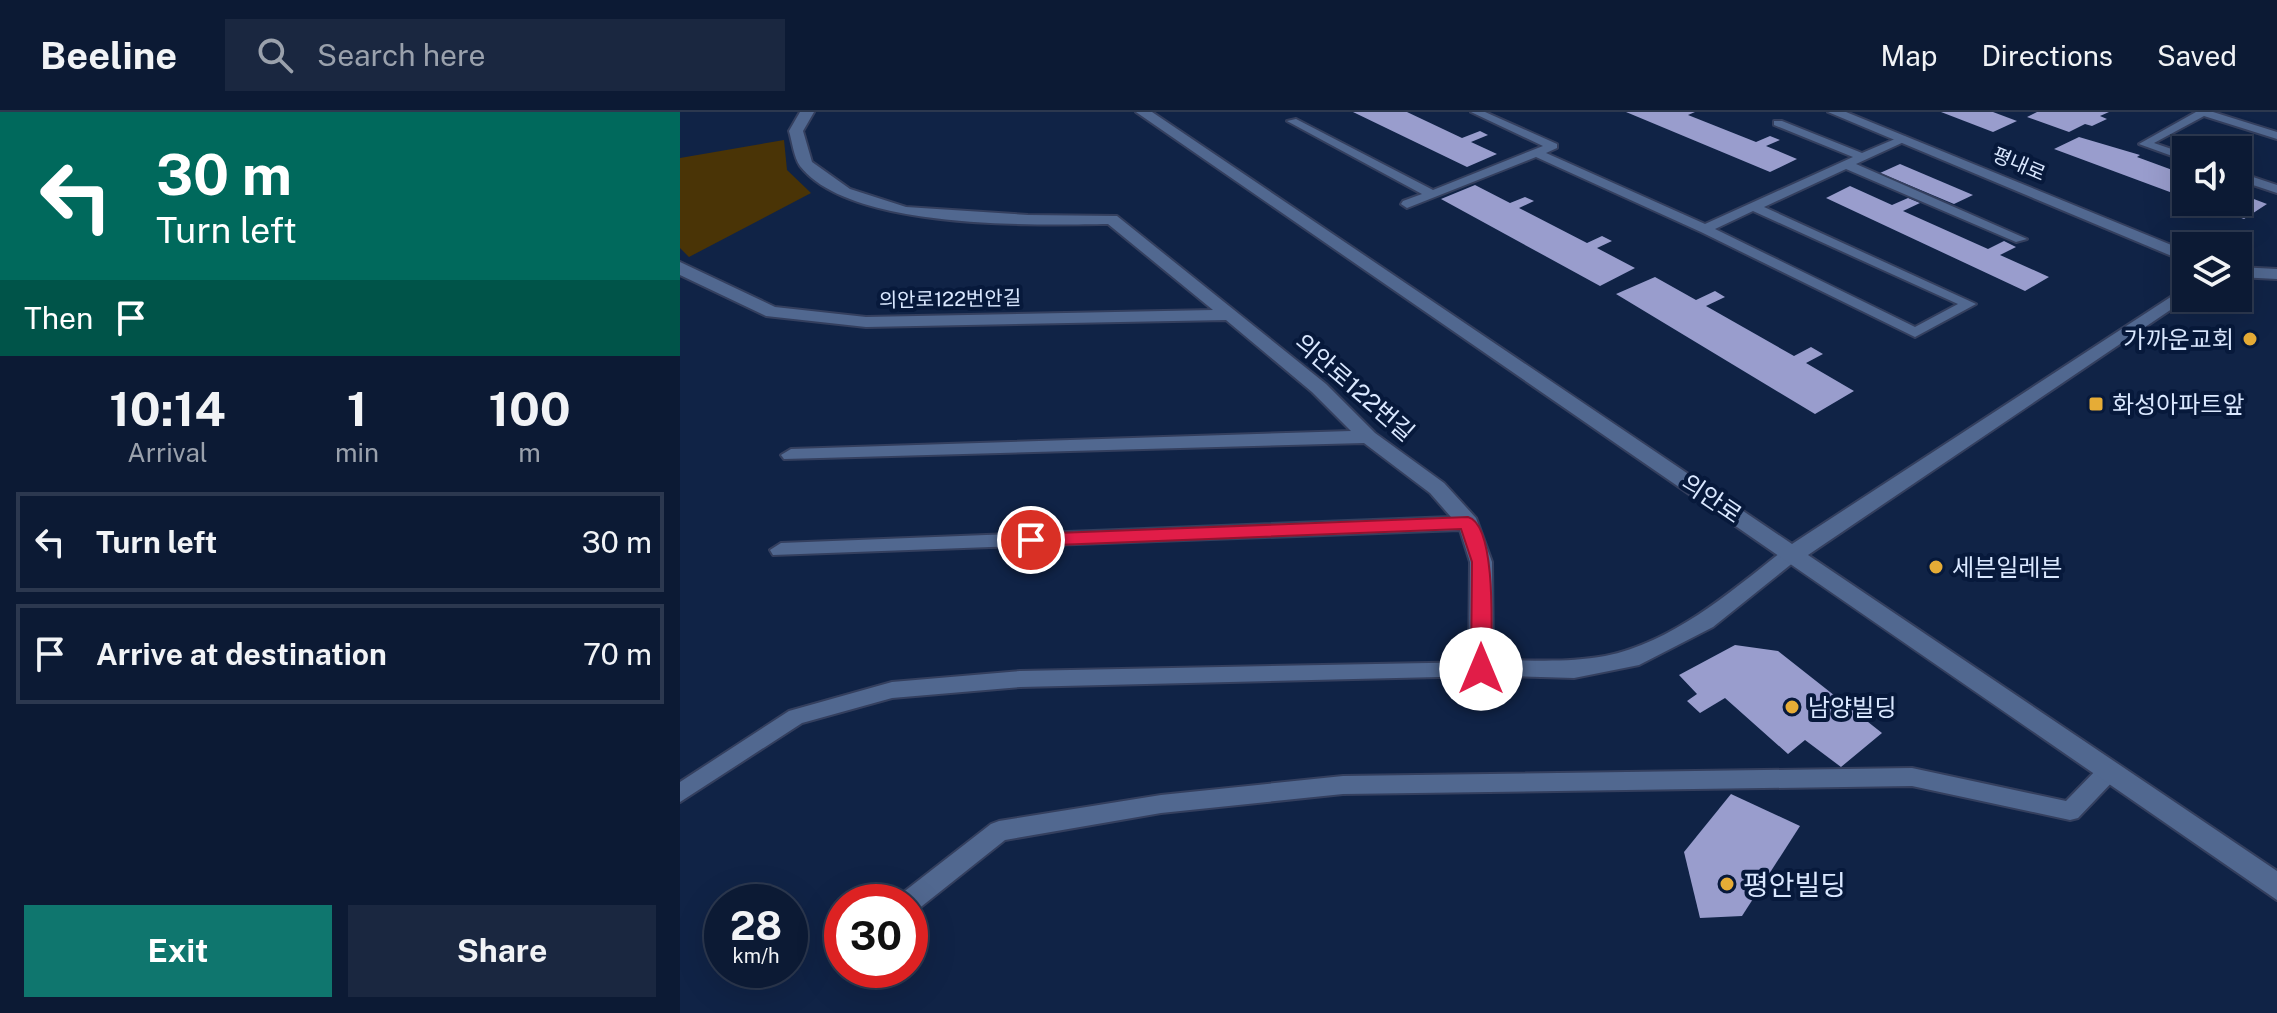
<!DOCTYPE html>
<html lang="en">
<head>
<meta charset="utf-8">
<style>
  body { margin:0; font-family:"Public Sans","Noto Sans KR",sans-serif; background:#1a2740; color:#f1f3f6; height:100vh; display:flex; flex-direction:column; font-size:30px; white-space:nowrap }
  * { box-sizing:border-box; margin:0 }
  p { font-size:26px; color:#9aa1ac }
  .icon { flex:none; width:44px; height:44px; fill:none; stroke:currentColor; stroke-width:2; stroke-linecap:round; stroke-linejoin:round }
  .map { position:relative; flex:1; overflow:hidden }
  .details { display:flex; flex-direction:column; background:#0c1a34; width:680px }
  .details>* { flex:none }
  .top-card { background:#00695c; color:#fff; overflow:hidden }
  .tools { position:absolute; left:1492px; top:24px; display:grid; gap:16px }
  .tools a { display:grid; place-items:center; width:80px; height:80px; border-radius:0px; background:#0c1a34; box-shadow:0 8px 32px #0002,0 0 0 2px #2c384f; font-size:40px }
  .speed { position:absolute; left:24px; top:772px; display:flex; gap:16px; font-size:40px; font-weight:700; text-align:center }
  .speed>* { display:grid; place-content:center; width:104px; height:104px; border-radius:50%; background:#0c1a34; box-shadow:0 8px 32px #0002,0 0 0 2px #2c384f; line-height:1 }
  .speed small { font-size:20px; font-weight:400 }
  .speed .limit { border:12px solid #d22; background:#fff; color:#111 }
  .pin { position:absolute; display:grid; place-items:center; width:68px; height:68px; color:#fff; margin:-34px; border:4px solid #fff; border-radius:50%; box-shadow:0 2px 8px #0007 }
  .me { position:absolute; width:88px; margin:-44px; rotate:0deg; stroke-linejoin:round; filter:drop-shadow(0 0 6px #0008) }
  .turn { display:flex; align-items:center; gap:28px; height:168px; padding:0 24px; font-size:36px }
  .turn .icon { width:104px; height:104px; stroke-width:2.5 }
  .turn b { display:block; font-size:56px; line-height:68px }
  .then { display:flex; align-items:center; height:76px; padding:0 24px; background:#0003; gap:16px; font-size:30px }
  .eta { display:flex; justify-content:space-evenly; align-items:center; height:136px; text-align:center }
  .eta b { font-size:48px; font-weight:700; line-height:56px }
  .primary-button { display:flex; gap:16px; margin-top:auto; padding:16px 24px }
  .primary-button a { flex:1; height:92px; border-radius:0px; background:#0f766e; color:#fff; font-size:32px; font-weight:700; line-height:92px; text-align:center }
  .primary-button a+a { background:#1a2740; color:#f1f3f6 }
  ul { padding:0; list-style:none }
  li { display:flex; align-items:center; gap:24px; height:100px; margin:0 16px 12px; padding:0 8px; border:4px solid #2c384f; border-radius:0px }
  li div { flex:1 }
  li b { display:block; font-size:30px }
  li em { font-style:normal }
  header { display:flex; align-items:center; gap:48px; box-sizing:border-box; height:112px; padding:0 40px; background:#0c1a34; border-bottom:2px solid #2c384f }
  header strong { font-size:38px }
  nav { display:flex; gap:44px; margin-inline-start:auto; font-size:28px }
  .search { width:560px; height:72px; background:#1a2740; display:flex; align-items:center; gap:20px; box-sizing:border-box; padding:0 28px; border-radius:0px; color:#9aa1ac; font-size:30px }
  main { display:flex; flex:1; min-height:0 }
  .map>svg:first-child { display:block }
  .green { fill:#4a3406 }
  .building { fill:#999dcd }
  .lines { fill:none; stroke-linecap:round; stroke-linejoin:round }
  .service-casing { stroke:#343f5e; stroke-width:4 }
  .minor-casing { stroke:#343f5e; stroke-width:4 }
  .tertiary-casing { stroke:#343f5e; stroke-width:4 }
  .service { fill:#516890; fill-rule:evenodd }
  .minor { fill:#516890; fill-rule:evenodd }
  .tertiary { fill:#516890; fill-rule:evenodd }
  .route { fill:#e11d48; stroke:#92132f; stroke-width:2 }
  .poi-dot { fill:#e6ac36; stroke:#07193b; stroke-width:3 }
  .labels { text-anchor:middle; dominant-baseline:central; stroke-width:8; stroke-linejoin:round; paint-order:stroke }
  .far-street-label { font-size:20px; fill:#dae8ff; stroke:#07193b }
  .poi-label { font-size:24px; fill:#dae8ff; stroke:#07193b; text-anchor:start }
  .street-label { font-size:24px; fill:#dae8ff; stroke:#07193b }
  .near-poi-label { font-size:28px; fill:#dae8ff; stroke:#07193b; text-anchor:start }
</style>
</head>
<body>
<header>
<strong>Beeline</strong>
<div class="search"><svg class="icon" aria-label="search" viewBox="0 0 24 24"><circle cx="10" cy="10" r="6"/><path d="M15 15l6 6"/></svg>Search here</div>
<nav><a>Map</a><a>Directions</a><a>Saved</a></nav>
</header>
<main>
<section class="details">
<div class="top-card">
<div class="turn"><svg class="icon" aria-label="left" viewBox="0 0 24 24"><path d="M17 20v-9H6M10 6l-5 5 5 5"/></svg><div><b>30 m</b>Turn left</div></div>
<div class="then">Then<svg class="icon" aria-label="arrive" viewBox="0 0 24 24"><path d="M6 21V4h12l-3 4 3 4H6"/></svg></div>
</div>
<div class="eta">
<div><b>10:14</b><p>Arrival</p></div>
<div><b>1</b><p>min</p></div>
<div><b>100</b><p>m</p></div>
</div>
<ul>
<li><svg class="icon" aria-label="left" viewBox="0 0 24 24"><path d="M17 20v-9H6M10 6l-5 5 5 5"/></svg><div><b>Turn left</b></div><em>30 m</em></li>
<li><svg class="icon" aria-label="arrive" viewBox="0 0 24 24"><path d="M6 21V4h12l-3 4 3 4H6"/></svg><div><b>Arrive at destination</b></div><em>70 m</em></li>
</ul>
<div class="primary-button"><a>Exit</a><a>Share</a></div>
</section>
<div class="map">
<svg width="1597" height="901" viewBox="0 0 1597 901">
  <rect width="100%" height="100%" fill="#102346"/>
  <path class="green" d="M104 28 107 58 131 81 9 145 0 136V46Z"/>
  <g class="building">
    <path d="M673 0H727L782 26 800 19 808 23 791 30 817 42 787 55Z"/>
    <path d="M946 0H1015L1008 3 1076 30 1090 24 1100 28 1086 34 1117 47 1090 60Z"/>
    <path d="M1261 0H1313L1337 9 1313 20Z"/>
    <path d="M1357 0H1429L1420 4 1427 7 1412 14 1405 12 1389 20 1347 5Z"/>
    <path d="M1399 25 1460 43 1457 45 1506 63V86L1374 37Z"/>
    <path d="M1220 52 1293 83 1274 92 1200 61Z"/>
    <path d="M795 73 830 91 845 85 854 89 839 96 907 131 922 124 932 129 917 136 955 156 920 174 761 87Z"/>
    <path d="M1170 74 1212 93 1228 86 1240 91 1223 99 1308 137 1324 129 1336 135 1320 143 1369 165 1345 179 1146 86Z"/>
    <path d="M1558 81 1587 92 1564 107 1518 90H1558Z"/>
    <path d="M975 165 1016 188 1035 179 1045 185 1026 194 1114 244 1131 235 1143 242 1126 251 1174 279 1135 302 936 182Z"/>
    <path d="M1055 533 1098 539 1202 621 1161 655 1125 628 1108 642 1045 586 1020 601 1007 589 1017 582 999 563Z"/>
    <path d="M1051 682 1120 714 1062 804 1020 806 1004 740Z"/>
  </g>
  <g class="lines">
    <g class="service-casing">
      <g id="service">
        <path d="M791 0H805L877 32V36L866 41 1025 112 1173 45 1094 13V9H1102L1182 41 1222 24 1226 25V29L1176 52 1347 127 1336 130 1166 57 1084 95 1296 192 1235 225 1021 120 856 45 727 96 721 92 723 89 742 82 607 9 616 7 753 78 863 34ZM1073 99 1278 192 1235 215 1035 117Z"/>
        <path d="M1516 0H1533L1597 20V27L1524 4 1474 31 1506 42V49L1459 32Z"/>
        <path d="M1558 60 1597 73V81L1558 68Z"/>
        <path d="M801 550 808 552 811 557 808 562 801 564 340 575 212 586 122 611 0 690V670L109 599 212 570 340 559Z"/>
        <path d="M1429 650 1437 653 1440 659 1437 665 1398 706 1390 708 1232 674 663 682 481 701 325 728 237 798 230 800V790H217L221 782 311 712 319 709 481 683 663 664 1232 656 1386 689 1421 653Z"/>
      </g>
    </g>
    <g class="minor-casing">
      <path id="minor" d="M120 0H134L123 19 132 50 170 77 226 95 348 103 437 104 646 272 695 321 764 371 796 406 812 450 813 548C850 548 888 551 925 544 994 530 1051 479 1105 437H1121L1124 442 1033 515 959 553 894 566 792 563 789 557 790 450 780 418 93 443 90 438 101 431 771 405 750 381 684 331 104 347 101 343 111 337 671 319 632 280 546 208 186 215 86 204 0 163V150L95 195 186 205 533 198 428 112C353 113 170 118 120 54 114 46 112 29 109 19Z"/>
    </g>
    <g class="tertiary-casing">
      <g id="tertiary">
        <path d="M456 0H472L1112 432 1506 175 1508 186 1128 443 1597 759V788Z"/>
        <path d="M1148 0H1166L1506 139V150Z"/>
        <path d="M1558 155 1597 157V167L1558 165Z"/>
      </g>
    </g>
    <use href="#service" class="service"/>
    <use href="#minor" class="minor"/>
    <use href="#tertiary" class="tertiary"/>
  </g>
  <path class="route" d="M788 405C818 413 811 530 811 557L801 565 791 557 792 450 781 417 351 434 342 428 351 422Z"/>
  <g class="poi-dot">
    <circle cx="1570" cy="227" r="8"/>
    <rect x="1408" y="284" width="16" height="16" rx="4"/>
    <circle cx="1256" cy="455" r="8"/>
    <circle cx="1112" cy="595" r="8"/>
    <circle cx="1047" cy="772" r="8"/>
  </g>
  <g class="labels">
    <g class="far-street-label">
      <text transform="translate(1339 52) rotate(23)">평내로</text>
      <text transform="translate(270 187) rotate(-1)">의안로122번안길</text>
    </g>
    <g class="poi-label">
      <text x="1554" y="227" text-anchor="end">가까운교회</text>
      <text x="1432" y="292">화성아파트앞</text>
      <text x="1272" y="455">세븐일레븐</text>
      <text x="1128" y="595">남양빌딩</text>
    </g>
    <g class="street-label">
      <text transform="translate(675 275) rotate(41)">의안로122번길</text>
      <text transform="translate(1032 386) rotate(34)">의안로</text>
    </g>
    <g class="near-poi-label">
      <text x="1063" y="772">평안빌딩</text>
    </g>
  </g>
</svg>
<div class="tools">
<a><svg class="icon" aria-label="sound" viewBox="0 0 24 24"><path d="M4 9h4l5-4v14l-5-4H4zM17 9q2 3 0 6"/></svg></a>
<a><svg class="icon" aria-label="layers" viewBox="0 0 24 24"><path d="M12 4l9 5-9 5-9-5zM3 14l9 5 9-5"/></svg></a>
</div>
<div class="speed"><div>28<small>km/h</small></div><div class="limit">30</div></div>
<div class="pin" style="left:351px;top:428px;background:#d93025"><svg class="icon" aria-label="arrive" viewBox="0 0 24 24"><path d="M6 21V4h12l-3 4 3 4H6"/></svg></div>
<svg class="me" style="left:801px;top:557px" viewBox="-20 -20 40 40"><circle r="19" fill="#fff"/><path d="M0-13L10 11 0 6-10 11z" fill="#e11d48"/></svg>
</div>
</main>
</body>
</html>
